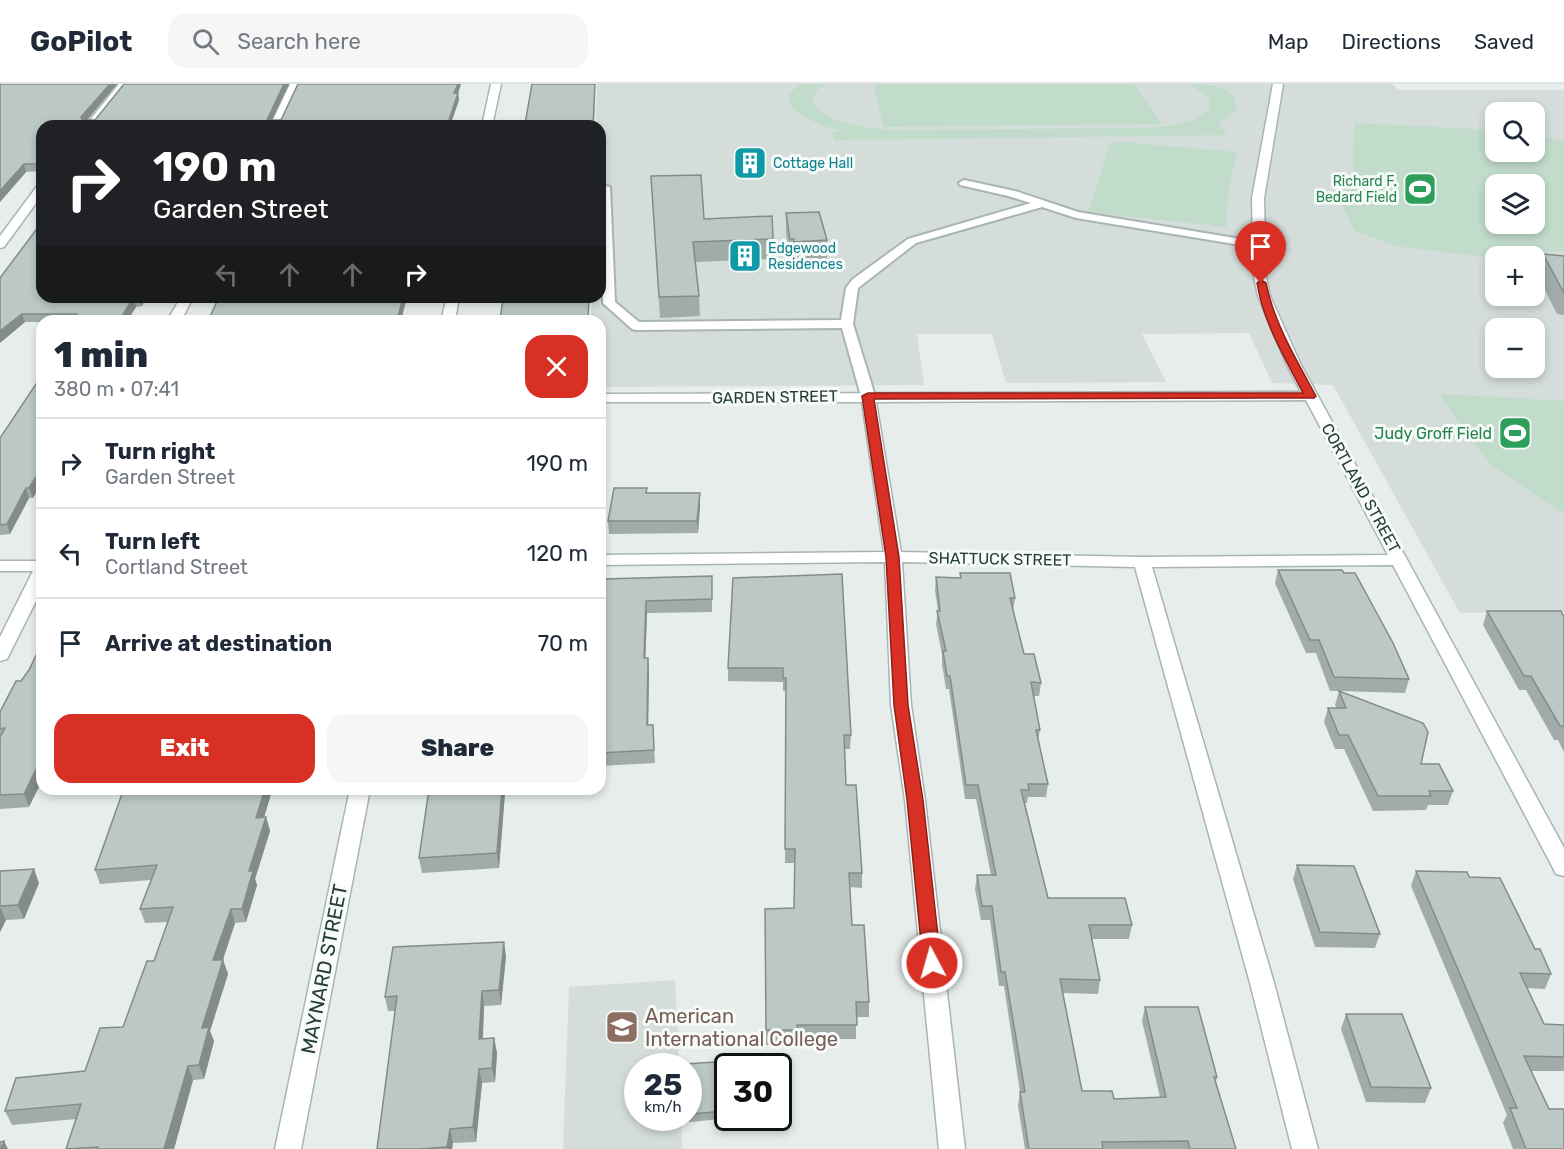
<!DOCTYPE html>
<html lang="en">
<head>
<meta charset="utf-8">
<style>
  body { margin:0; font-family:Rubik,sans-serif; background:#f6f6f7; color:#1f2937; height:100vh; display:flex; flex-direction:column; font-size:22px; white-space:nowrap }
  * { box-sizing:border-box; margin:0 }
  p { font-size:20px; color:#747a83 }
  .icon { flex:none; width:33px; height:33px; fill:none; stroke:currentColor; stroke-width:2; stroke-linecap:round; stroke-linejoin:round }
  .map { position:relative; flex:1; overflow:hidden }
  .sheet { position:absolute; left:36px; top:231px; width:570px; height:480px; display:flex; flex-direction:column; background:#fff; border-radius:18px; box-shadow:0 3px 9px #0003 }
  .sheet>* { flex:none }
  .guide { position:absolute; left:36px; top:36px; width:570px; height:183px; border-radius:18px; box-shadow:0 3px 9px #0003; background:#202124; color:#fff; overflow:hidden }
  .controls { position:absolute; left:1485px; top:18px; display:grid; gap:12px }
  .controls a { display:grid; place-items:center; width:60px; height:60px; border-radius:12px; background:#fff; box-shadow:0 3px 9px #0003; font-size:30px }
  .speed { position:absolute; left:624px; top:969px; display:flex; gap:12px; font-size:30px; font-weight:700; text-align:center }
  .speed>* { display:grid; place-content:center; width:78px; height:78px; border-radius:50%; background:#fff; box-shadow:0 3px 9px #0003; line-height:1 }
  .speed small { font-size:15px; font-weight:400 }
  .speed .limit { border:3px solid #111; border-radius:9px; background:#fff; color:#111 }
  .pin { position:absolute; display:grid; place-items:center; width:51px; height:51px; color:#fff; margin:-62px -26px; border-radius:50% 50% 50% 0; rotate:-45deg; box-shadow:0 0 6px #0007 }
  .pin .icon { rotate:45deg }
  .me { position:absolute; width:66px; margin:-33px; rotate:354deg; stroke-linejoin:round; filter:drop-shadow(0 0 4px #0008) }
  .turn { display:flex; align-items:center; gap:21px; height:126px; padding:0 18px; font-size:27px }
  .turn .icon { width:78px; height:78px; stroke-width:2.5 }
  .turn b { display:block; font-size:42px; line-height:51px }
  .lanes { display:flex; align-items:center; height:57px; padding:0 18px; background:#0003; justify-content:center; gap:30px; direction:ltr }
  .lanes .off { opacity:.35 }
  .round { display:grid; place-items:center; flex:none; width:63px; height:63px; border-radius:18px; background:#f6f6f7 }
  .headline { display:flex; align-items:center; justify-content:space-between; height:102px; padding:0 18px }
  h1 { font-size:36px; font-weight:800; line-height:45px }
  .cta { display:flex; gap:12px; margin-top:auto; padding:12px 18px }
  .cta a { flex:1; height:69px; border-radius:18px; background:#d93025; color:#fff; font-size:24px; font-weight:800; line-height:69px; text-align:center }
  .cta a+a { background:#f6f6f7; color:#1f2937 }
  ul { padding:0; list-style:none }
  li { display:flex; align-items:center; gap:18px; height:90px; padding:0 18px; border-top:2px solid #e0e1e3 }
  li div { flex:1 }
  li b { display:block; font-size:22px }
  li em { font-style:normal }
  header { display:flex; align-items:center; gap:36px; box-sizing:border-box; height:84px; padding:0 30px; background:#fff; border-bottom:2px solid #e0e1e3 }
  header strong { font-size:28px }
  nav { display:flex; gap:33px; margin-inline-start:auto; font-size:21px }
  .search { width:420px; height:54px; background:#f6f6f7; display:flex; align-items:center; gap:15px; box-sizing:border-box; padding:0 21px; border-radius:18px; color:#747a83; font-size:22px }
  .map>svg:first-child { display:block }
  .built { fill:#d4ddda; fill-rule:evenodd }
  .green { fill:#c1dccb; fill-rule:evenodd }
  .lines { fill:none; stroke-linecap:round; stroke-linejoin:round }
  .lane-casing { stroke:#a9b5b2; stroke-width:4 }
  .street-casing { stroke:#a9b5b2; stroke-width:3 }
  .lane { fill:#fff; fill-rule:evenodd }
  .street { fill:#fff; fill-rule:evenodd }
  .wall { fill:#a1aca9 }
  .shaded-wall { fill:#838c89 }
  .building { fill:#bbc8c4; stroke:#838c89; stroke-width:1.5 }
  .route { fill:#d93025; stroke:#8d1f18; stroke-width:1.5 }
  .labels { text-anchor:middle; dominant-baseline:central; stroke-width:6; stroke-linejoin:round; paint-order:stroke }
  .far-culture-label { font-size:14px; fill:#0d838f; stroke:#f6faf8; text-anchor:start }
  .far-leisure-label { font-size:14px; fill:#27864d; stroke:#f6faf8; text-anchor:end }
  .street-label { font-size:16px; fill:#263e3a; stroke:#f6faf8 }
  .leisure-label { font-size:16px; fill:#27864d; stroke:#f6faf8; text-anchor:end }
  .near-street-label { font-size:20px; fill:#263e3a; stroke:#f6faf8 }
  .near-education-label { font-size:20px; fill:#785e54; stroke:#f6faf8; text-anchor:start }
</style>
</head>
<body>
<header>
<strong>GoPilot</strong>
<div class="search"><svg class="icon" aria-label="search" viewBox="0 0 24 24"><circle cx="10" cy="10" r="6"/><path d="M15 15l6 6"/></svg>Search here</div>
<nav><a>Map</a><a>Directions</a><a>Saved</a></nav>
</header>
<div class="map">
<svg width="1564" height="1065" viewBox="0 0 1564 1065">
  <rect width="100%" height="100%" fill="#e6edeb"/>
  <g class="built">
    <path d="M597 0H1392L1399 6H1564V528L1460 529 1333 301 1272 299 1249 249 1142 250 1166 298 1006 299 992 250H917L924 301 600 303V237H591L592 213H600V42H596ZM1496 28H1534V68H1496ZM1496 100H1534V140H1496ZM1496 172H1534V212H1496ZM1496 244H1534V284H1496Z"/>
    <path d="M675 896 679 982H638V1034H681L682 1065H563L569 903Z"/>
  </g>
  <g class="green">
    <path d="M801 0H827L818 5 812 16C822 40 869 44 892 46L1134 44C1159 43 1192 44 1210 24L1209 13 1189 0C1208 0 1238 0 1236 27L1219 40 1227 51 834 56 832 48 841 47C824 42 763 23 801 0Z"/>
    <path d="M873 0H1134L1162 40 884 43Z"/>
    <path d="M1354 39 1495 46 1496 68H1534L1535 52 1564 57V167H1533L1515 172 1484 173 1395 162 1355 147 1335 108 1353 101ZM1534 100V140H1496V100Z"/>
    <path d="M1111 57 1237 68 1229 103 1226 143 1088 128Z"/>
    <path d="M1441 310 1564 317V428L1557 426 1490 380 1444 318Z"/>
  </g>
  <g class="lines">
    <g class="lane-casing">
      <path id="lane" d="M964 96 1015 107 1078 128 1259 158 1265 161 1259 164 1076 134 1042 123 916 159 858 204 853 240 875 312 868 316 861 312 842 244 636 246 632 245 603 219 601 101 610 103 615 218 639 238 841 236 846 204 853 195 908 155 1031 119 1008 112 960 101 959 99Z"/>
    </g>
    <g class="street-casing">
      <g id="street">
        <path d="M119 0H129L95 42H85Z"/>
        <path d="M290 0H300L280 42H270Z"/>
        <path d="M491 0H501L492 42H482Z"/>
        <path d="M1273 0H1283L1264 114 1265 161 1262 174 1270 212 1300 279 1564 764V792L1556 790 1553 784 1393 481 1152 483 1274 899 1318 1065H1292L1250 899 1135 483 902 478 911 621 925 716 965 1065H939L905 716 891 621 885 478 600 481V471L884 468 862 318H600V310L1301 308 1286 279 1258 212 1250 174 1253 161 1252 114ZM1306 316 1388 471 1142 473 901 468 876 318Z"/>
        <path d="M42 100V111L4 163 0 164V152L38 101Z"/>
        <path d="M181 213H193L181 237H167Z"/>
        <path d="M447 213H459L455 237H441Z"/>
        <path d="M0 477H42V505L7 575 0 577V553L33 487H0Z"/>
        <path d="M350 705H370L301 1065H275Z"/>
      </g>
    </g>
    <use href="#lane" class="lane"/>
    <use href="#street" class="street"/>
  </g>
  <g class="wall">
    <path d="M0 0H117L87 36H95L289 0 272 36H281L298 0H461L458 9 459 16 450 42H42V87L26 88 0 118Z"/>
    <path d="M651 92 704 135 773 155V175L696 178 699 212 700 232 660 234Z"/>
    <path d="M786 129 827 156V176L794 177 793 174 790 175 786 149Z"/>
    <path d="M42 138 146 213 142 222 136 223 127 237H42V238H25L2 257Z"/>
    <path d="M1543 170 1564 172V231L1557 230 1537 190Z"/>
    <path d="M42 291V398L33 414H29L10 450 0 451V354Z"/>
    <path d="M647 409H700V422L698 449 609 450 608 437Z"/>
    <path d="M1278 486 1409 595 1405 609 1340 607 1421 680 1453 707 1448 721H1428L1426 726 1373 727 1344 665H1335L1324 638 1328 624H1337L1335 621 1339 607H1330L1316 569H1306L1275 499Z"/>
    <path d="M960 489 1015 514 1013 527 1024 570 1041 599 1039 612H1033L1040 646 1038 657 1048 700 1046 713H1028L1027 719H1025L1048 814 1132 841 1129 855H1092L1100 896 1098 910 1063 909 1082 1007 1114 1015 1160 1013 1142 937 1145 923 1217 993 1216 998 1236 1065H1025L1018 1022 1020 1008 1004 902H999L990 836H981L975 805 977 791H991L976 715H965L949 605H946L942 580V570L936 540 938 527 935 506 936 493H960Z"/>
    <path d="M712 492V528L647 529 645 574H648L649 587 648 641H653L655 679 600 682V519Z"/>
    <path d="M733 494 851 651 850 665H845L846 701 862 789V804L850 803 852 841 869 918V933H856V955H797L796 961H766L765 825 794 824 795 779H785L786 607H783V598L728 597V584Z"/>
    <path d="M1487 527 1564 533V668L1558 656H1554L1526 606H1519L1483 541Z"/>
    <path d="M0 628 29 723 0 725Z"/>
    <path d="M150 705H269L271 710 264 733H266L270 747 255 795 257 801 246 838 235 839 223 876 228 890 210 947 214 957 204 995 193 996 174 1065H66L76 1035 12 1041 5 1027 85 987 123 943 154 877 168 838 145 839 140 825 151 796 100 800 95 786Z"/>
    <path d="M429 705H521V708L505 709 499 784 422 789 419 774Z"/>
    <path d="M1297 781 1380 850 1375 864 1315 863 1293 795Z"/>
    <path d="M0 787 39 799 24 835 6 836 0 848Z"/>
    <path d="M1416 787 1535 865 1551 890 1545 905 1527 904 1544 940 1564 941V987H1531L1564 1065H1513L1503 1039 1507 1031 1411 802Z"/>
    <path d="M506 872 501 921 484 922 483 954H494L497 969 495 998 482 999 476 1058 453 1059 452 1065H377L395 927H388L385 913Z"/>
    <path d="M1346 930 1431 1004 1425 1019 1366 1018 1341 945Z"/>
    <path d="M688 982H728V1034H734L689 1038Z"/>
  </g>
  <g class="shaded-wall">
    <path d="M110 0H117L83 41V42L81 33Z"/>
    <path d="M284 0H289L269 42 267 36Z"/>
    <path d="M458 0H461L458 9 459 16 450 42H447L454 9Z"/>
    <path d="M595 0 594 42H593Z"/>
    <path d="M24 80 26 88 0 118V107Z"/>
    <path d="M140 213H146L142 222 139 214Z"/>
    <path d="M403 213H407L401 237H397Z"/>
    <path d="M133 214 136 223 127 237H119Z"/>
    <path d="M22 230 25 238 0 259V247Z"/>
    <path d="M42 383V398L33 414 29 404Z"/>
    <path d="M26 404 29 414 10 450 7 440Z"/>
    <path d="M700 409V422L698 449 697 437Z"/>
    <path d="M646 517 647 529 645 587 644 574Z"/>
    <path d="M648 574 649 587 648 654 647 641Z"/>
    <path d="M42 673V697L29 723 24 710Z"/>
    <path d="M265 705H269L271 710 260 747 256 734Z"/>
    <path d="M502 705H504L505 709 499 784 497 769Z"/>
    <path d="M266 733 270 747 255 795 257 801 246 838 242 825 249 787Z"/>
    <path d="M34 785 39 799 24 835 18 821Z"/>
    <path d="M0 823 6 836 0 848Z"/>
    <path d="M231 825 235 839 218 890 213 876Z"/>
    <path d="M504 858 506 872 501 921 499 906Z"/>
    <path d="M223 876 228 890 210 947 214 957 204 995 199 981 202 944Z"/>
    <path d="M482 907 484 922 482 969 479 955Z"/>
    <path d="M494 954 497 969 495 998 492 984Z"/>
    <path d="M188 982 193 996 174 1065H164Z"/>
    <path d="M479 985 482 999 476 1058 473 1043Z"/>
    <path d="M450 1045 453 1059 452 1065H448L447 1063Z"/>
    <path d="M4 1057 8 1065H1Z"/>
  </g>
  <g class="building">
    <path d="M0 0H110L81 33 82 36H95L124 0H284L267 36H281L298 0H458L454 9H458L447 42H42V80H24L0 107Z"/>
    <path d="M532 0H595L593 42H528L529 40H525Z"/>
    <path d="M701 91 704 135 772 132 773 155 693 158 699 212 659 213 651 92Z"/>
    <path d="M819 128 827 156 794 158V155H790L786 129Z"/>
    <path d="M42 138V213H140L133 214 119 237H72L77 230H22L0 247V194Z"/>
    <path d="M1543 170 1564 172V209Z"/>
    <path d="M219 213H403L397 237H208Z"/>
    <path d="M503 213H589L588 237H500Z"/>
    <path d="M42 291V383L29 404H26L7 440 0 441V354Z"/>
    <path d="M614 404H647L646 409H700L697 437H608Z"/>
    <path d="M1278 486H1342L1344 489H1355L1393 559 1409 595 1334 593 1319 556H1310Z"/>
    <path d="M960 489H1010L1015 514H1010L1024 570H1034L1041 599 1031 598 1040 646H1036L1048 700H1028L1029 706H1021L1048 814H1125L1132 841H1089L1100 896 1060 895 1082 1007H1112L1114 1015 1166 1013 1145 923H1198L1217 993H1214L1236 1065H1190L1188 1057 1102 1058 1103 1065H1029L1020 1008H1025L1005 888H1001L992 822H982L977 791H996L978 701H966L950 592H947L943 567H946L937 527H940L936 493 961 494Z"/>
    <path d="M842 490 851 651H844L846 701H856L862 789H849L852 841H864L869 918H856L857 941H797V946H766L765 825 794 824 795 765H785L786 594H783V584H728L733 494Z"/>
    <path d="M712 492V515L646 517 644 574H648L647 641H653L654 666 600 669V519H602L603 495Z"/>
    <path d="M1487 527H1561L1564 533V642H1560L1531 592H1524Z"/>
    <path d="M42 559V673L24 710 0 711V653L5 644 0 645V628L16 597H21L29 586Z"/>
    <path d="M1339 607 1423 639 1428 648 1421 680H1439L1453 707H1429L1431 712H1378L1348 651H1339L1328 624H1346Z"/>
    <path d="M150 705H265L256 734 266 733 249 787H253L242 825H231L213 876H223L202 944 209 943 199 981 188 982 164 1065H97L98 1063 66 1065 81 1020 5 1027 16 994 85 987 100 944 123 943 147 877H154L173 823 140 825 157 781 95 786 123 707Z"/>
    <path d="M429 705H502L497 769 419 774Z"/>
    <path d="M1297 781 1354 782 1380 850 1320 848Z"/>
    <path d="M34 785 18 821 0 822V787Z"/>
    <path d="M1416 787 1467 788 1469 793 1500 794 1535 865H1540L1551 890 1520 889 1544 940 1564 941V973L1524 972 1549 1025H1564V1065H1526L1510 1024H1517Z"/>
    <path d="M504 858 499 906 482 907 479 955 494 954 492 984 479 985 473 1043 450 1045 447 1063 419 1065H377L397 912 385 913 393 863Z"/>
    <path d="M1346 930H1402L1431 1004 1371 1003Z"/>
    <path d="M729 977 730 982H728V1027L688 1030V982H686V980Z"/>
    <path d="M4 1057 1 1065H0V1058Z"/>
  </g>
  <path class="route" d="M1261 196 1266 199C1274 239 1297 277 1316 312L1314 314 874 315 899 473 908 621 923 716 941 879 939 884 932 886 926 884 923 879 907 716 894 621 886 473 862 312 868 309H1303C1285 274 1263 238 1257 199Z"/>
  <defs>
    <g id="building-square" transform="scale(1.725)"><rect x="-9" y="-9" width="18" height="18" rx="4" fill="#0f9aa8" stroke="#f6faf8"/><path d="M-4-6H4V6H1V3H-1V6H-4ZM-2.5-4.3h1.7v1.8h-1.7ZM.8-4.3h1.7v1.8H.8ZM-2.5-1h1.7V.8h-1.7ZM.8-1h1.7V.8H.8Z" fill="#fff"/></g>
    <g id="stadium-square" transform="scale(1.725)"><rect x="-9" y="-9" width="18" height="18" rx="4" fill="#2e9e5b" stroke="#f6faf8"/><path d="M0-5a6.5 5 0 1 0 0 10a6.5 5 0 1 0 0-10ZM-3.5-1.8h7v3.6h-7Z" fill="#fff"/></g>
    <g id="university-square" transform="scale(1.725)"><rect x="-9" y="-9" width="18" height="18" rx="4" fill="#8d6e63" stroke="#f6faf8"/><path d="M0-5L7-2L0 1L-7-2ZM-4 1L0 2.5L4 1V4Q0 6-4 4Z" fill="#fff"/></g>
  </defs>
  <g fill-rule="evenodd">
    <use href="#building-square" x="750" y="79"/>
    <use href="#stadium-square" x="1420" y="105"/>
    <use href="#building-square" x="745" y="172"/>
    <use href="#stadium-square" x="1515" y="349"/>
    <use href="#university-square" x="622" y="943"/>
  </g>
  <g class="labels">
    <g class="far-culture-label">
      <text x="773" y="79">Cottage Hall</text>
      <text x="768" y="164">Edgewood<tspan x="768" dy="16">Residences</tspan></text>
    </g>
    <g class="far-leisure-label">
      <text x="1397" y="97">Richard F.<tspan x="1397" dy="16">Bedard Field</tspan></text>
    </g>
    <g class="street-label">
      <text transform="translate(775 313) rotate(-1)">GARDEN STREET</text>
      <text transform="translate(1361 404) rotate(61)">CORTLAND STREET</text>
      <text transform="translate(1000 475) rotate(1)">SHATTUCK STREET</text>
    </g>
    <g class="leisure-label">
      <text x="1492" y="349">Judy Groff Field</text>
    </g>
    <g class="near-street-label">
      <text transform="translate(324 885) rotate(-79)">MAYNARD STREET</text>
    </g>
    <g class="near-education-label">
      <text x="645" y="932">American<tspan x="645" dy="23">International College</tspan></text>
    </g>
  </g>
</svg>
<div class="controls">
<a><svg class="icon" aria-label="search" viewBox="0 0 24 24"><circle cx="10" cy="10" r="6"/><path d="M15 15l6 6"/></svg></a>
<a><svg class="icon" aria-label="layers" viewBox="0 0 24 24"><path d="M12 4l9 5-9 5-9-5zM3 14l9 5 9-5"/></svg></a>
<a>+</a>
<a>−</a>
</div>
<div class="speed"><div>25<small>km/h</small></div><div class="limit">30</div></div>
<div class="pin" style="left:1261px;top:199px;background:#d93025"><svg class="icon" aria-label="arrive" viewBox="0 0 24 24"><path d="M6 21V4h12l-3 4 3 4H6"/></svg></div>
<svg class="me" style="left:932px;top:879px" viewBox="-20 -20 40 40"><circle r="17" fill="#d93025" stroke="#fff" stroke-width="3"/><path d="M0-11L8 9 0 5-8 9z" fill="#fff"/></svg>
<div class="guide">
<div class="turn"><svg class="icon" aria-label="right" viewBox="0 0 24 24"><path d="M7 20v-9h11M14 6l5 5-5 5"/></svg><div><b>190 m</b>Garden Street</div></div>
<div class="lanes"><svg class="icon off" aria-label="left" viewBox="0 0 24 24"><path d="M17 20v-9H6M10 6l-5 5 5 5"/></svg><svg class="icon off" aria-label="ahead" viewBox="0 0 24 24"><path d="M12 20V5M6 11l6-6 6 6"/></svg><svg class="icon off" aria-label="ahead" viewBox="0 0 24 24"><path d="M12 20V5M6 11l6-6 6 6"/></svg><svg class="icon" aria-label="right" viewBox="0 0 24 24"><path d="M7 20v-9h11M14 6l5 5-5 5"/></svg></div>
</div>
<section class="sheet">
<div class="headline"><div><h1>1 min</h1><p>380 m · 07:41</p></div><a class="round" style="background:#d93025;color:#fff"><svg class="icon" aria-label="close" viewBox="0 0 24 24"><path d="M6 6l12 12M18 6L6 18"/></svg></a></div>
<ul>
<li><svg class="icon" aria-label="right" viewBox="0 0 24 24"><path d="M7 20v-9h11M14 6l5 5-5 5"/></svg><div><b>Turn right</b><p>Garden Street</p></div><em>190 m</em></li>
<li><svg class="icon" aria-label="left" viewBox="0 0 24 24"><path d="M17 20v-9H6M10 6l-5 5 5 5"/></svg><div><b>Turn left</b><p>Cortland Street</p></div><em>120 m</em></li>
<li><svg class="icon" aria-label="arrive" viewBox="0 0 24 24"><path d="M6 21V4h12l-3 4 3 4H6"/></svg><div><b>Arrive at destination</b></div><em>70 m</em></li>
</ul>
<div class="cta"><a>Exit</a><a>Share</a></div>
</section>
</div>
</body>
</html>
